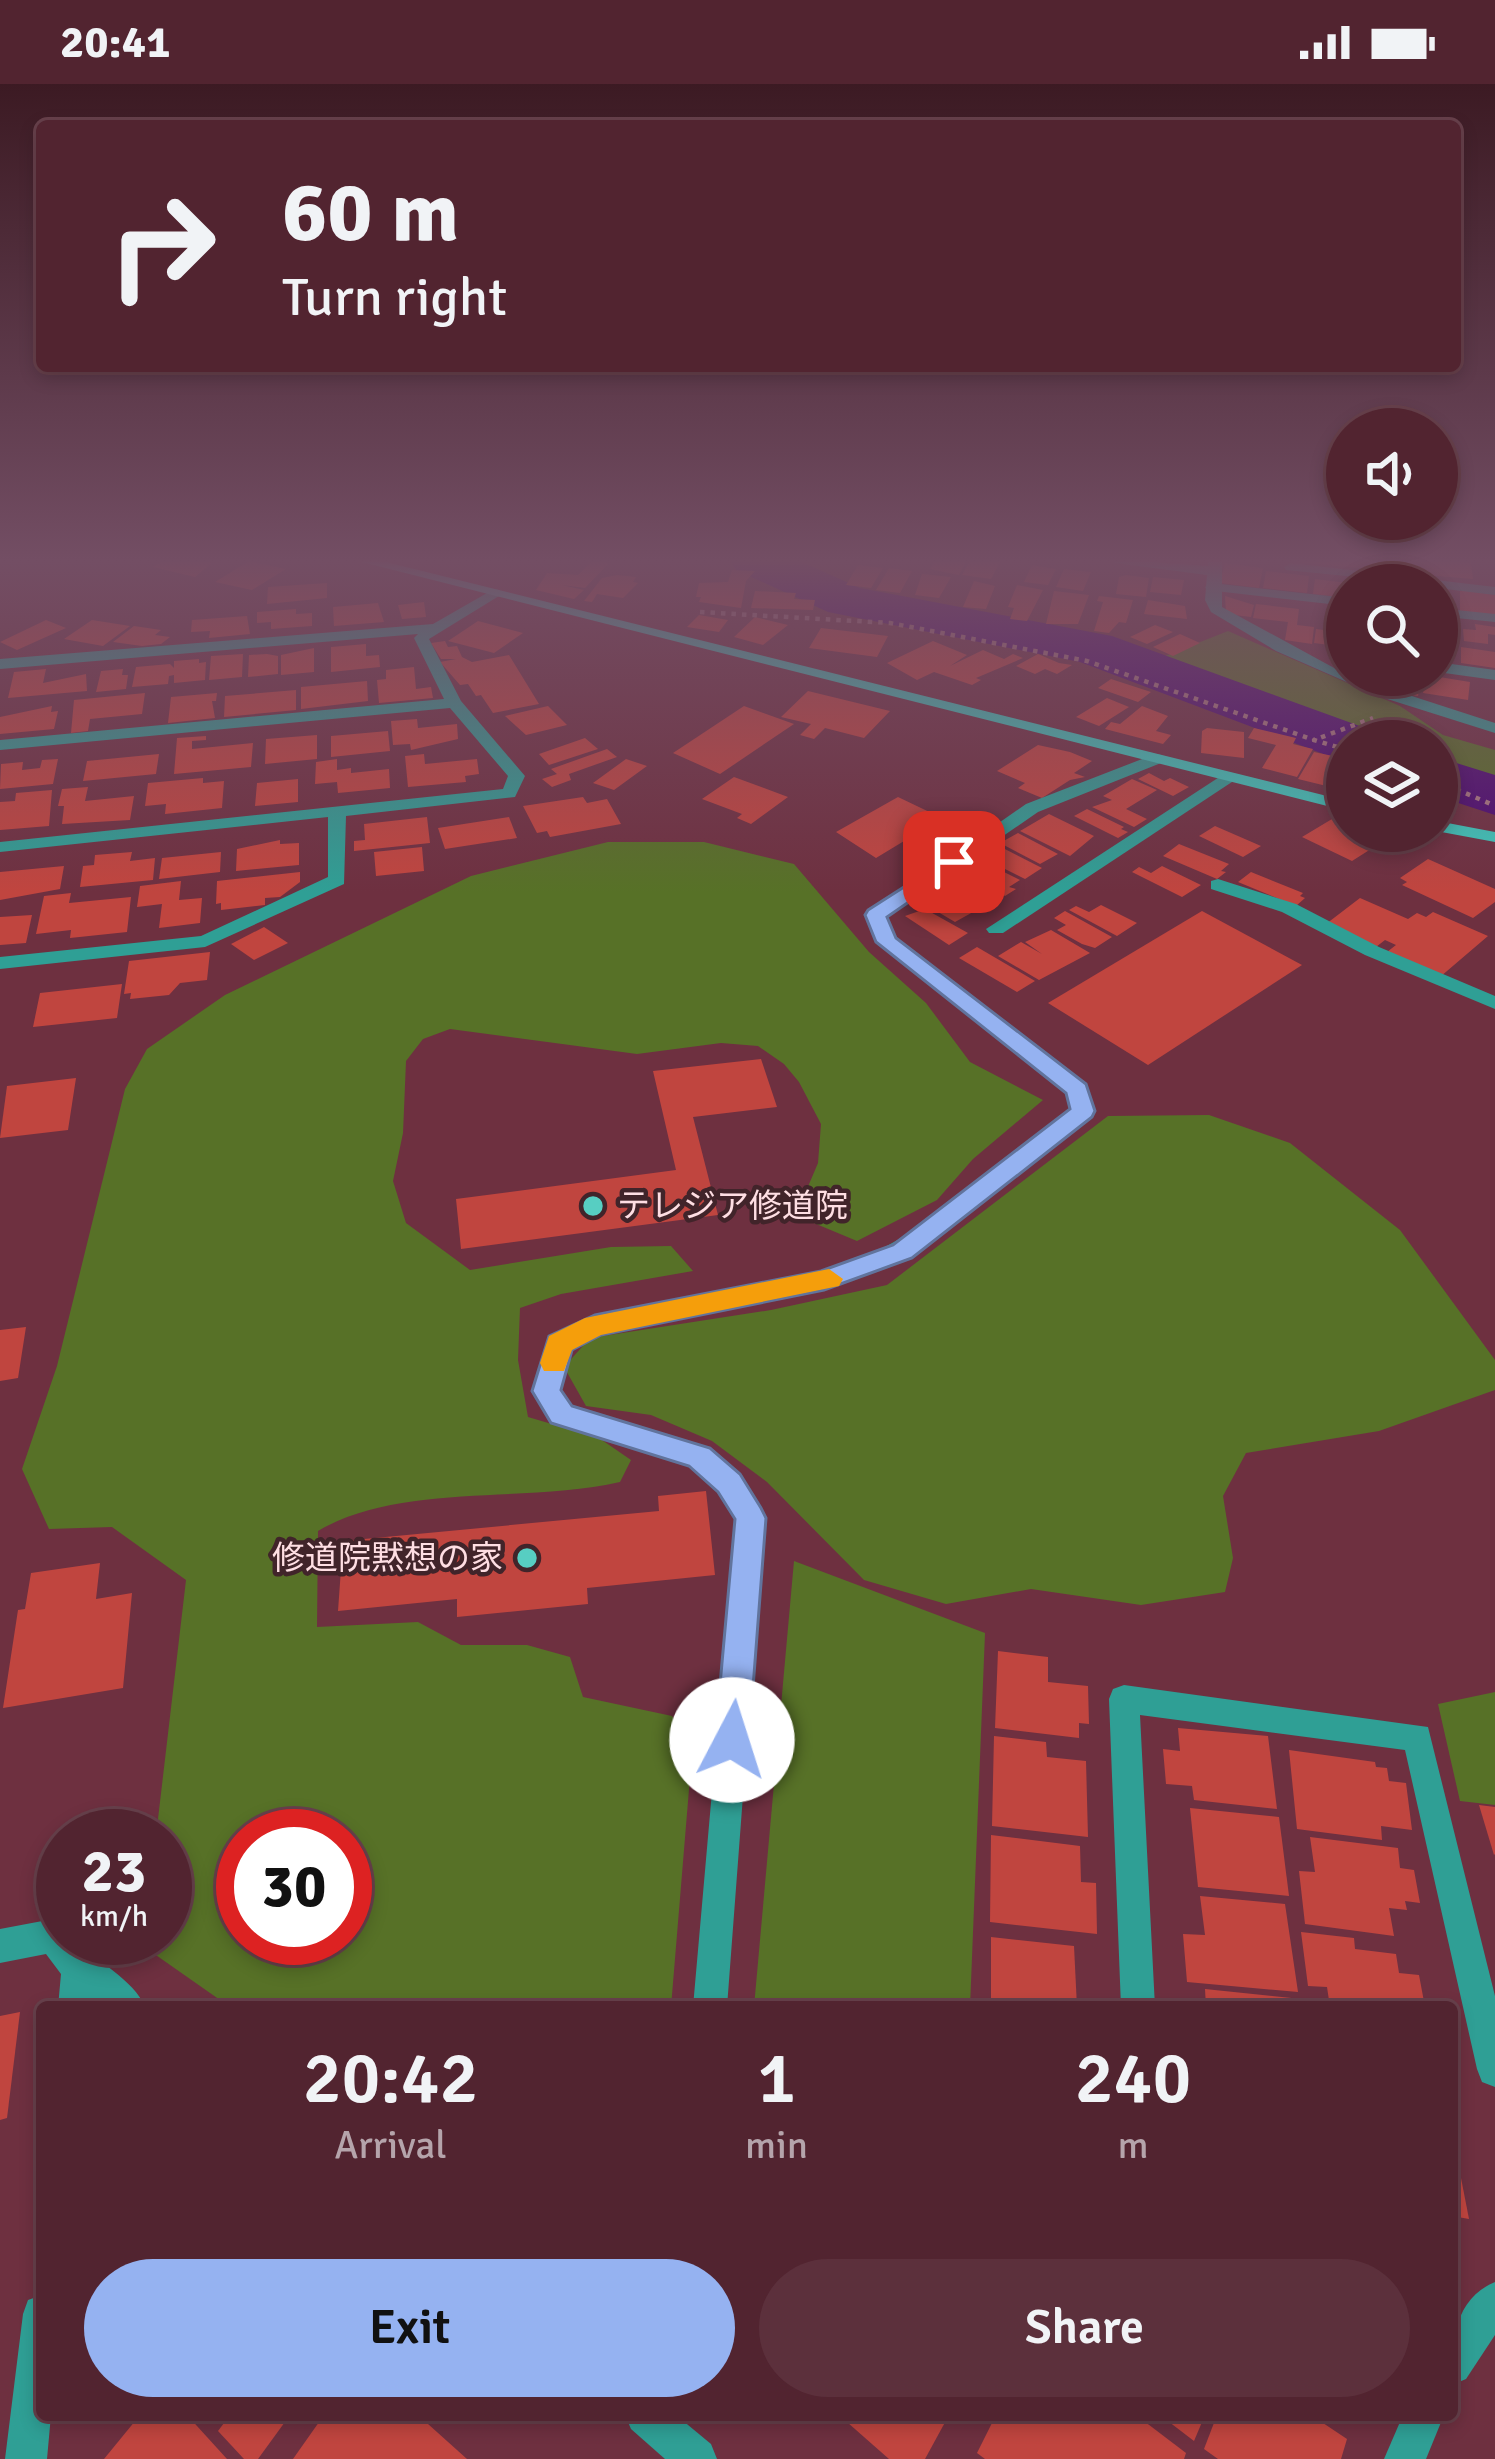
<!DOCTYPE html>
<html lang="en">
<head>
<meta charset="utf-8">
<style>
  body { margin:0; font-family:Signika,"Noto Sans JP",sans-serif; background:#5c303c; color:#f1f3f6; height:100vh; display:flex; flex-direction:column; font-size:45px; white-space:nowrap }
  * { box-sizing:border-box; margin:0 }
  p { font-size:39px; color:#b5a4ab }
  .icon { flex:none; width:66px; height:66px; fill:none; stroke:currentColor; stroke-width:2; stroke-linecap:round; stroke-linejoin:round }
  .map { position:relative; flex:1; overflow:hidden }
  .drawer { position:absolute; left:36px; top:1917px; width:1422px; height:420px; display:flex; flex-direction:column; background:#522430; border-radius:12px; box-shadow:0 6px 18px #0003,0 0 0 3px #68414c }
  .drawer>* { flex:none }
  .top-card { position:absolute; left:36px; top:36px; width:1425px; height:252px; border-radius:12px; box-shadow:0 6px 18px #0003,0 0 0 3px #68414c; background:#522430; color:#f1f3f6; overflow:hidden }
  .fabs { position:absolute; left:1326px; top:324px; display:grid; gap:24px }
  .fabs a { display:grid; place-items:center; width:132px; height:132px; border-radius:50%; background:#522430; box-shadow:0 6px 18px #0003,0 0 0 3px #68414c; font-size:60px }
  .speed { position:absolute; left:36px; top:1725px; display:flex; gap:24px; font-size:60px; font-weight:700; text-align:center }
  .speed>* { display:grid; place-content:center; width:156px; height:156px; border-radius:50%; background:#522430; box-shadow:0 6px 18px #0003,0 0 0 3px #68414c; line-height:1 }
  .speed small { font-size:30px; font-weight:400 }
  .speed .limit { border:18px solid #d22; background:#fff; color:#111 }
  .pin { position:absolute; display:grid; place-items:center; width:102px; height:102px; color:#fff; margin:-51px; border-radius:24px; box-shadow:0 6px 18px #0006 }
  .me { position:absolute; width:132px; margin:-66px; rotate:5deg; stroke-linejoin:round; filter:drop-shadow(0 0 9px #0008) }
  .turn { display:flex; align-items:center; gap:42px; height:252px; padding:0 48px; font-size:54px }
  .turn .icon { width:156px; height:156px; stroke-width:2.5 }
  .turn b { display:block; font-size:84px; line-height:102px }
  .eta { display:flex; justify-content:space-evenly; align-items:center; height:204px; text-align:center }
  .eta b { font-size:72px; font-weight:600; line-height:84px }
  .action { display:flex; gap:24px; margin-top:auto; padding:24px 48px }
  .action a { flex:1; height:138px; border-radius:72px; background:#95b2f1; color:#111; font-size:48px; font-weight:600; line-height:138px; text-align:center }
  .action a+a { background:#5c303c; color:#f1f3f6 }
  .status { display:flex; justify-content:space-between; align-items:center; height:84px; padding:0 60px; background:#522430; direction:ltr }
  .status svg { height:33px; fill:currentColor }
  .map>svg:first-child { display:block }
  .green { fill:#577127; fill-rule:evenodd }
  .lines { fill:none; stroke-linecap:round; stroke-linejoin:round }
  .river { fill:#4b0a73; fill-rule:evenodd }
  .building { fill:#c0453f }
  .path { stroke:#ab7a85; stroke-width:4.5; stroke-dasharray:4.5 6; stroke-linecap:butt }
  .lane { fill:#2f9f95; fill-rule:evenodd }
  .street { fill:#2f9f95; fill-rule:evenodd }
  .secondary { fill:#3bcabd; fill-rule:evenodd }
  .route { fill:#95b2f1; stroke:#61749d; stroke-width:3 }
  .slow { fill:#f59e0b }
  .poi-dot { fill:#57cec2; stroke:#41242a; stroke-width:4.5 }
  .labels { text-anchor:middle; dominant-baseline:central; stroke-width:9; stroke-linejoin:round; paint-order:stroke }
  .poi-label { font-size:33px; fill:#fedee3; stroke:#41242a; text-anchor:start }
</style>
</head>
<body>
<div class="status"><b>20:41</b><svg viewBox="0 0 49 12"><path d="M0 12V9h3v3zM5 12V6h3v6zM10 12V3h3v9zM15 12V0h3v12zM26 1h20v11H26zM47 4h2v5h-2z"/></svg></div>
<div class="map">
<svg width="1495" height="2375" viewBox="0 0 1495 2375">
  <rect width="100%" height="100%" fill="#6e3040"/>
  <g class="green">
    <path d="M1228 547 1400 622 1443 651 1495 666V704L1437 683V657H1362L1220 607 1155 576Z"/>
    <path d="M608 758H704L794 780 869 868 926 919 970 978 1043 1016 973 1075 937 1116 857 1157 809 1137 804 1112 818 1079 821 1040 799 998 784 980 758 962 721 959 637 970 450 945 423 955 406 977 403 1049 393 1097 406 1139 470 1186 611 1163 671 1162 693 1187 561 1210 520 1224 518 1276 528 1333 599 1354 631 1376 620 1398C525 1420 401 1398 318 1447L317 1543 418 1538 461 1561H527L570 1573 583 1613 672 1632 693 1657 671 1923H230L143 1862 144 1854H165V1752H156L186 1496 112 1443 49 1445 22 1385 57 1282 125 1005 147 965 225 911 471 792ZM243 1752H345V1854H243Z"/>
    <path d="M1209 1031 1290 1059 1400 1146 1495 1276V1306L1379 1347 1246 1369 1223 1412 1233 1474 1225 1508 1141 1521 1031 1505 946 1520 864 1496 767 1398 712 1357 651 1331 586 1322 564 1283 590 1254 771 1226 887 1201 1108 1032Z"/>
    <path d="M794 1477 985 1549 970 1923H754Z"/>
    <path d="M1495 1608V1721L1460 1717 1438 1620Z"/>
  </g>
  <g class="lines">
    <g class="river">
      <path d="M729 475H795L860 504 1112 552 1368 645 1376 657H1347V676L1326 671 1080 578 828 528 736 486Z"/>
      <path d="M1437 673 1495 691V731L1437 712Z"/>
    </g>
  </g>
  <g class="building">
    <path d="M168 475H196L212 479 195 493 153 483Z"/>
    <path d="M935 475H952L966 477 959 491 930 485Z"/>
    <path d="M971 475H980L1000 478 991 495 962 491Z"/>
    <path d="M1297 475H1378L1379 486 1297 478Z"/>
    <path d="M1401 475 1471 479 1473 495 1402 489Z"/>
    <path d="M249 477 286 485 252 506 215 498Z"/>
    <path d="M592 477 609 479 585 504 562 501 584 506 574 515 536 506 547 489 578 491Z"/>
    <path d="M1225 479 1263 484 1259 504 1220 499Z"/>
    <path d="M858 481 883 484 871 504 846 501Z"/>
    <path d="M1032 481 1056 485 1048 501 1024 498Z"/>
    <path d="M889 484 912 487 900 509 876 506Z"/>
    <path d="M1064 485 1091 488 1083 507 1056 503Z"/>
    <path d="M732 486 755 487 746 497 741 524 699 518 701 513H696L699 499 728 498Z"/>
    <path d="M1266 487 1309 492 1307 509 1263 504Z"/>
    <path d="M922 490 951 493 939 514 915 511Z"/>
    <path d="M617 491 636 493 633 498 638 499 623 514 597 510 592 518 584 517 602 494Z"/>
    <path d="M1126 491 1149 494 1146 513 1116 510 1119 493Z"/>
    <path d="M1153 493 1184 496 1181 511 1150 508Z"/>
    <path d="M1315 495 1347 499V514L1313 510Z"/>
    <path d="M974 497 995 502 986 525 963 523Z"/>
    <path d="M327 499V514L267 520 268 503Z"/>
    <path d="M1017 501 1043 506 1027 537 1010 535 1014 524 1008 523Z"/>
    <path d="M1460 506 1495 511V532L1460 528Z"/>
    <path d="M755 507 796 509 794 515 815 516 813 526 751 524Z"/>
    <path d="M1054 507 1089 511 1078 540H1046Z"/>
    <path d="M1099 512 1133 516 1126 539 1119 538 1109 549 1094 547 1103 518 1097 517Z"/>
    <path d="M1225 512 1254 521 1251 533 1226 530Z"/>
    <path d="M1148 516 1185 522 1187 535 1144 530Z"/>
    <path d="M424 518 426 533 402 535 398 521Z"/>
    <path d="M378 519 384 538 334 542 333 523Z"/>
    <path d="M1256 520 1299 525 1297 541 1314 543 1312 560 1285 556 1288 538 1253 534Z"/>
    <path d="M296 525V530L312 529V542L271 545V538L257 539V528Z"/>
    <path d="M699 531 728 536 719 548 687 543Z"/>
    <path d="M247 532 250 550 209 554 210 547 191 548 192 536Z"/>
    <path d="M755 533 788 541 763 561 734 553Z"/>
    <path d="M46 536 66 544 17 566 0 558Z"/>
    <path d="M92 536 130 542 103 562 64 555Z"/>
    <path d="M478 537 523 549 494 569 448 557Z"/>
    <path d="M1475 540 1495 543V551L1488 550V560L1464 557 1463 545 1476 546Z"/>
    <path d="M1155 541 1173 548 1147 560 1130 553Z"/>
    <path d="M134 542 161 546 155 551 170 553 161 560 142 562 113 558Z"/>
    <path d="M821 544 888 552 877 573 809 564Z"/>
    <path d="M1316 545 1347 549V556L1339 555 1338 562 1314 559Z"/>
    <path d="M1180 550 1200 559 1173 572 1153 563Z"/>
    <path d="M445 557 448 563 457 562 462 573 472 578 509 571 539 620 493 629 481 611 476 612 468 600 460 601 440 578 456 575H441L431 559Z"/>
    <path d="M933 557 967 571 950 582 983 566 1004 575 1013 570 1023 574 976 594 981 596 972 601 934 588 917 596 887 579Z"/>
    <path d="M366 560V572L379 571 380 583 331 588V563Z"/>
    <path d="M1461 563 1495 568V584L1461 579Z"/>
    <path d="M314 564V588L281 591V571Z"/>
    <path d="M243 570 242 593 209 596 211 572Z"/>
    <path d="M267 570 278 572V590L248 593 249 571Z"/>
    <path d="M1038 570 1059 579 1072 581 1057 590 1045 585 1035 590 1016 582Z"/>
    <path d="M199 575V579L206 578 205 596 174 599V591L169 592 168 600 132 603 136 583 170 580 174 584V577Z"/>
    <path d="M414 583 416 605 431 603 433 614 379 619 377 596 386 595V586Z"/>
    <path d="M46 585 43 599 86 590 87 607 8 614 14 588Z"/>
    <path d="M123 585 122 591H128L126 605 96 608 101 587Z"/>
    <path d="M1392 591H1422L1418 612 1388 607Z"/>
    <path d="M1427 591 1470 598 1468 616 1423 609Z"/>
    <path d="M1111 595 1151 608 1138 618 1098 604Z"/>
    <path d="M367 597 368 617 301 625V603Z"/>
    <path d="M296 606V626L224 633 225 612Z"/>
    <path d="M808 607 890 627 864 654 825 644 814 655 800 651 811 640 781 633Z"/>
    <path d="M145 609 142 630 90 635 88 647 71 649 74 616Z"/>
    <path d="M217 609 216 617H212L215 634 168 639 171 613Z"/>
    <path d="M1107 614 1129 623 1099 642 1076 633Z"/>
    <path d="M52 622 51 628 58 627 54 645 0 650V633Z"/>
    <path d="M548 622 567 641 526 651 505 632Z"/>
    <path d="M744 622 794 640 720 690 673 669Z"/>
    <path d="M1142 622 1168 632 1156 647 1171 651 1163 660 1105 645 1111 638 1120 640Z"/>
    <path d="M417 635 418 644 457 640 458 655 411 666 410 660 393 661 391 637Z"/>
    <path d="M1207 644 1244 648V674L1201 669 1202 647Z"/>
    <path d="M1254 644 1296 654 1293 660 1313 665 1297 693 1262 684 1276 661 1248 654Z"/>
    <path d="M388 647 390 667 331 673V652Z"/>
    <path d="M317 651V675L265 680 266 655Z"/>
    <path d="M206 652V656L192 657V665L253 659 251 683 174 690 177 654Z"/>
    <path d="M585 654 598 665 549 681 539 670Z"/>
    <path d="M1038 661 1070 668 1092 677 1074 689 1085 693 1070 696 1042 714 1018 704 1025 699 997 687Z"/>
    <path d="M607 665 617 673 569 690 571 696 552 703 542 695 557 690 551 685Z"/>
    <path d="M1314 668 1347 675V707L1298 695Z"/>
    <path d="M159 670 156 690 83 697 87 677Z"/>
    <path d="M424 670 425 680 477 675 479 690 465 692 466 698 408 703 405 672Z"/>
    <path d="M58 675 53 700 0 705 1 680 23 678 22 686 40 684 42 676Z"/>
    <path d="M337 675V686L351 684V689L389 685 390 704 338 709 337 698 315 700 316 678Z"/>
    <path d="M626 675 647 682 614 706 593 699Z"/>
    <path d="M1149 689 1164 697 1170 694 1189 703 1173 712 1138 695Z"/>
    <path d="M734 693 788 713 751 740 737 734 742 730 702 715Z"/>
    <path d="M203 694V699L224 697 222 724 165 730 166 720 145 722 148 699Z"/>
    <path d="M298 695V718L255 722 257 699Z"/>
    <path d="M1132 695 1157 706 1126 725 1147 735 1134 743 1092 723 1112 716 1103 712Z"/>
    <path d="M88 703 85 717 134 712 130 736 62 740 64 722H58L62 705Z"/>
    <path d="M52 706 49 742 0 746V718L15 717 16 709Z"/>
    <path d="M583 713 587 719 607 715 621 740 550 753 547 747 537 749 523 722Z"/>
    <path d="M898 713 944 735 919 754 914 751 876 774 836 748Z"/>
    <path d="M1087 725 1124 743 1121 745 1128 748 1118 754 1074 732Z"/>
    <path d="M1049 730 1094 752 1070 772 1020 747Z"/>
    <path d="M427 733 430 759 354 767V757L365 756 364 740Z"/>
    <path d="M509 733 517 754 445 765 438 744Z"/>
    <path d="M1332 735 1347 742V747L1382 758 1352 777 1302 753Z"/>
    <path d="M1215 742 1261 762 1243 773 1199 752Z"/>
    <path d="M1018 749 1058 770 1040 780 1000 759Z"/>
    <path d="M280 756V760L299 759V781L236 787 237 765Z"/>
    <path d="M1179 760 1229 780 1221 787 1226 788 1217 795 1163 772Z"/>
    <path d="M997 761 1042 784 1025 795 979 772Z"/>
    <path d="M422 763 424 787 376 792 374 768Z"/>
    <path d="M132 768 130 777 155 774 153 796 80 803 83 782 94 781 95 771Z"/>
    <path d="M221 768 220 788 159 795 162 774Z"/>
    <path d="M978 775 1020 796 1009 803 1016 805 1005 812 961 789Z"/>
    <path d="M1428 775 1495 805V818L1473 834 1402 801 1407 798 1400 794Z"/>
    <path d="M64 782 60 805 0 816V788Z"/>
    <path d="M1162 782 1201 801 1182 813 1132 788 1139 783 1151 789Z"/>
    <path d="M300 788V798L280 813 265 814V821L221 826V819L216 820 217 797Z"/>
    <path d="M1251 788 1303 809 1300 812 1305 814 1296 822 1238 798Z"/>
    <path d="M958 791 998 812 975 826 935 804Z"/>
    <path d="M181 797 179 816 202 814 200 839 159 844 162 820 137 823 140 802Z"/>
    <path d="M938 808 973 828 955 838 921 818Z"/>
    <path d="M71 809 69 819 131 813 127 848 70 854 71 846 36 850 44 812Z"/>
    <path d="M1360 814 1408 835 1417 829 1426 833 1433 828 1488 852 1440 893 1387 868 1396 861 1385 856 1376 863 1326 840Z"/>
    <path d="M1101 821 1137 839 1117 852 1069 826 1076 822 1089 828Z"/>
    <path d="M925 825 968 849 949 861 905 832Z"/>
    <path d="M1065 827 1112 853 1095 864 1082 860 1057 846 1066 841 1054 834Z"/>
    <path d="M1202 827 1302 881 1148 981 1048 919Z"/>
    <path d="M32 831 26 859 0 861V833Z"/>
    <path d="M264 843 288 859 254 876 231 860Z"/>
    <path d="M1051 846 1090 869 1039 896 998 872 1021 858 1042 870 1025 858Z"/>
    <path d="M977 863 1035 897 1017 908 959 874Z"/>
    <path d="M210 868 207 896 180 899 169 911 130 915 131 909 124 910 129 877Z"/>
    <path d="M122 900 117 934 33 943 40 909Z"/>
    <path d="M761 975 777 1023 693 1033 718 1131 461 1165 456 1115 676 1086 653 987Z"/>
    <path d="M76 994 68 1046 0 1054 7 1002Z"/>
    <path d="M26 1243 18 1294 0 1297V1246Z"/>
    <path d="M706 1407 715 1491 587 1504 588 1520 457 1533V1515L338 1527 343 1457 659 1427 658 1412Z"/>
    <path d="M100 1479 96 1515 132 1509 123 1604 3 1624 18 1526 25 1525 31 1489Z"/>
    <path d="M998 1567 1048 1573V1598L1088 1602 1089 1640 1079 1639V1654L995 1644Z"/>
    <path d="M1178 1644 1268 1652 1277 1725 1194 1716 1192 1702 1166 1700 1163 1665 1180 1667Z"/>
    <path d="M994 1652 1046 1658 1047 1673 1086 1677 1088 1753 992 1742Z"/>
    <path d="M1289 1666 1375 1678 1376 1683 1387 1684 1389 1697 1406 1699 1412 1746 1381 1742 1382 1756 1297 1745Z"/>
    <path d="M1479 1721 1495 1723V1770L1494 1771Z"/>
    <path d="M1190 1724 1279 1733 1289 1812 1198 1803Z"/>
    <path d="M991 1751 1080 1762 1081 1798 1096 1799 1097 1850 990 1838Z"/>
    <path d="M1310 1753 1398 1764 1400 1784 1414 1786 1420 1819 1405 1817 1407 1826 1389 1824 1394 1852 1305 1840 1299 1787 1315 1788Z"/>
    <path d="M1200 1812 1285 1820 1298 1908 1187 1898 1183 1850 1205 1851Z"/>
    <path d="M1301 1848 1354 1854 1355 1865 1396 1870 1399 1889 1419 1891 1425 1923H1330L1327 1903 1308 1902Z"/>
    <path d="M991 1853 1074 1862 1077 1923H991Z"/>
    <path d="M1205 1905 1301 1915 1303 1923H1206Z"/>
    <path d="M20 1928 7 2034 0 2036V1932Z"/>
    <path d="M1452 2093 1461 2094 1469 2135 1452 2132Z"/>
    <path d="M140 2331H187L227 2375H104Z"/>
    <path d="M230 2331H290L258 2375H244L218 2347Z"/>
    <path d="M324 2331H418L467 2375H293Z"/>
    <path d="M839 2331H949L925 2375H889Z"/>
    <path d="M996 2331H1136L1186 2369 1184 2375H985L977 2369Z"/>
    <path d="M1160 2331H1205L1194 2357Z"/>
    <path d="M1217 2331H1311L1347 2355 1341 2375H1218L1204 2365Z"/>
  </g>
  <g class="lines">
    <g class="path">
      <path d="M700 528 890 539 1087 577 1314 656"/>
      <path d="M1347 666 1314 656 1373 634"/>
      <path d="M1437 697 1491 720"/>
    </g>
    <g class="lane">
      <path d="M1291 479 1495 503V511L1437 504V501L1286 486 1284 483Z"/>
      <path d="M1212 499 1347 514V522L1207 506 1205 503Z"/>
      <path d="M1437 524 1495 530V538L1437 532Z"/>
      <path d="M1155 670 1161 671V679L1038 728 883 835H869L867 831 1026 720Z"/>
      <path d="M1218 795 1296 820 1379 863 1495 912V925L1365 871 1282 828 1211 805V797Z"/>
    </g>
    <g class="street">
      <path d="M1108 475 1208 482V475H1222V523L1347 591 1495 639V649L1381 613 1276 567 1211 528 1205 516 1207 491 1115 479Z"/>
      <path d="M494 505 499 506V512L429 555 461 617 525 692 515 713 346 732 344 800 205 863 0 885V873L201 852 328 793V733L0 768V758L503 705 508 692 450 624 0 666V656L444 615 414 554 418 550 0 585V575L433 540Z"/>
      <path d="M1437 578 1495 586V596L1437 588Z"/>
      <path d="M1224 690 1238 694 1003 849H989L986 845Z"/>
      <path d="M876 825 885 831 895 855 1085 1001 1094 1027 910 1174 825 1206 601 1250 571 1266 560 1306 570 1322 708 1365 739 1391 764 1434 727 1923H693L736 1435 719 1407 690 1381 552 1337 534 1307 551 1253C633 1212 731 1212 819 1189 914 1165 995 1084 1072 1025L1067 1009 880 862 867 831Z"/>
      <path d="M1124 1601 1428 1643 1495 1912V2003L1482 1998 1477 1985 1405 1666 1140 1631 1155 1923H1121L1109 1615 1113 1605Z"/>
      <path d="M53 1835 63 1839V1854H76C95 1878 134 1895 145 1923H100L93 1917 92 1923H58L61 1890 46 1870 0 1879V1845Z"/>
      <path d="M1495 2198V2251L1466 2295 1452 2301C1452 2261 1452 2216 1495 2198Z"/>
      <path d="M42 2211V2331H51L47 2375H5L23 2230 28 2216Z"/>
      <path d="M625 2331H676L711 2360 717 2375H665L631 2345Z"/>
      <path d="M1403 2331H1444L1426 2375H1384Z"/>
    </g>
    <g class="secondary">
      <path d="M350 475H374L1347 717V727Z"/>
      <path d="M1437 737 1495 748V758L1436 747Z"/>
    </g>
  </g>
  <linearGradient id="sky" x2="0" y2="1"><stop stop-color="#3c1a23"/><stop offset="0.59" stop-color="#734e64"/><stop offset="1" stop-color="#734e64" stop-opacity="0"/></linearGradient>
  <rect width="1495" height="808" fill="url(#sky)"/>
  <path class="route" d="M954 771 961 773V782L887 833 896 854 1086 1000 1095 1027 1092 1033 912 1174 824 1206 601 1251 572 1266 561 1306 572 1322 710 1364 740 1390 761 1424 766 1434 749 1656 744 1668 732 1672 720 1668 715 1656 735 1435 718 1408 689 1382 551 1339 532 1307 549 1252 595 1231 821 1187 893 1161 1070 1025 1066 1009 876 858 865 831 868 826Z"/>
  <path class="slow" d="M829 1185 843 1195 839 1202 601 1251 572 1266 564 1287H544L540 1279 549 1252 585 1234Z"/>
  <g class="poi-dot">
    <circle cx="593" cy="1122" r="12"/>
    <circle cx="527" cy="1474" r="12"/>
  </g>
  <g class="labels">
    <g class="poi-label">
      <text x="617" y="1122">テレジア修道院</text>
      <text x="503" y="1474" text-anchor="end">修道院黙想の家</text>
    </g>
  </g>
</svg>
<div class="fabs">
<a><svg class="icon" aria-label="sound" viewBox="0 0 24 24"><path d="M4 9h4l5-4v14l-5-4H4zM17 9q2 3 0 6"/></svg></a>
<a><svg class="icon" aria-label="search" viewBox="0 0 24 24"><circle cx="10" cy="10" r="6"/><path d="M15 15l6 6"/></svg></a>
<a><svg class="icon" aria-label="layers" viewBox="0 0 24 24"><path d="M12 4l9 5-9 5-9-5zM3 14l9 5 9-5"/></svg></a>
</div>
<div class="speed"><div>23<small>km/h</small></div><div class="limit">30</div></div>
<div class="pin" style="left:954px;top:778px;background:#d93025"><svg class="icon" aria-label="arrive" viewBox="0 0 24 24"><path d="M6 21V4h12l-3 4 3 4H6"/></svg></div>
<svg class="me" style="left:732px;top:1656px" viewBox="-20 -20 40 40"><circle r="19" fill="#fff"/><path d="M0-13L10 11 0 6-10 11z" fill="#95b2f1"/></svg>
<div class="top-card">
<div class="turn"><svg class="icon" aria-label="right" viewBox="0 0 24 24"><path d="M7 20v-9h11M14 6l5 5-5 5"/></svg><div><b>60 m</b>Turn right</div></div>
</div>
<section class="drawer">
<div class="eta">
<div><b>20:42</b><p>Arrival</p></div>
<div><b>1</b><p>min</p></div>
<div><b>240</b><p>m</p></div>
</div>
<div class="action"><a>Exit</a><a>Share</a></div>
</section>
</div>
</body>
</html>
